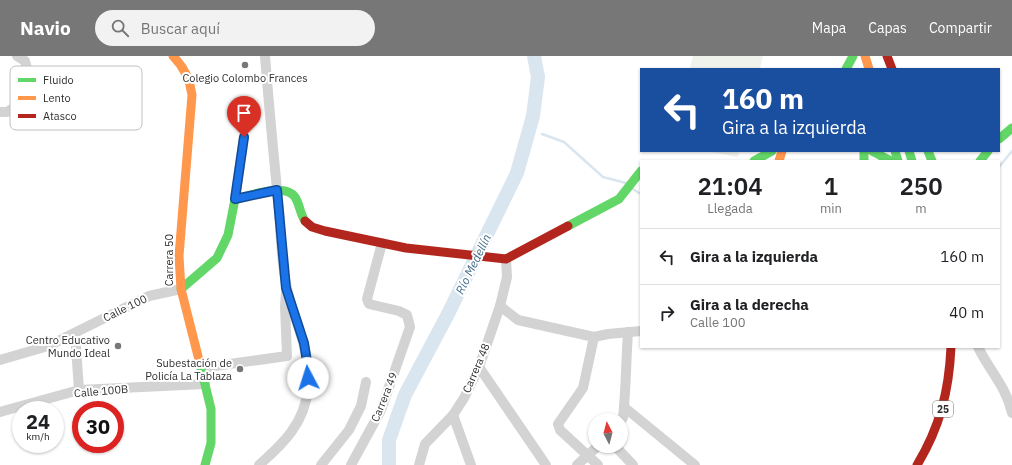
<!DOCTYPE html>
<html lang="es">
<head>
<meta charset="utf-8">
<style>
  body { margin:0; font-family:"IBM Plex Sans",sans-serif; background:#f2f2f2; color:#202124; height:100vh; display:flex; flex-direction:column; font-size:15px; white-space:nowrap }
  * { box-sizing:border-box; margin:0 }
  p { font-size:13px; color:#757577 }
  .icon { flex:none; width:22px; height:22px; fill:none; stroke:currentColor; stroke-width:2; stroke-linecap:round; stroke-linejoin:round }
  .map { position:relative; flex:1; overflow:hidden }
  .panel { position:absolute; left:640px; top:104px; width:360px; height:188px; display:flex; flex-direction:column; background:#fff; border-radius:0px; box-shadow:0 1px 3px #0004 }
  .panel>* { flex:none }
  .hud { position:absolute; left:640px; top:12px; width:360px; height:84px; border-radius:0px; box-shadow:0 1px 3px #0004; background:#1a4fa0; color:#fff; overflow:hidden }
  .needle { width:26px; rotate:354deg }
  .fabs { position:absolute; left:588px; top:357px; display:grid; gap:8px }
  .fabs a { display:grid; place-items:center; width:40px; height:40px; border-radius:50%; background:#fff; box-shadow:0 1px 3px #0004; font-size:20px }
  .speed { position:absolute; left:12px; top:345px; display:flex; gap:8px; font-size:20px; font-weight:700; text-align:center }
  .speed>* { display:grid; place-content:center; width:52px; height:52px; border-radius:50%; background:#fff; box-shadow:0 1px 3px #0004; line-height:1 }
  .speed small { font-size:10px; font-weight:400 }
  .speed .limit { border:6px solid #d22; background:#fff; color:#111 }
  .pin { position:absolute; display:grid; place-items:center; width:34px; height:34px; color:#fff; margin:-41px -17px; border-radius:50% 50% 50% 0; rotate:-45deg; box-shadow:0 0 4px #0007 }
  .pin .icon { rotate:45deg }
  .me { position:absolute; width:44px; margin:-22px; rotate:355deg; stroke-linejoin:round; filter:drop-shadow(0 0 3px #0008) }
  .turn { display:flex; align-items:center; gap:14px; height:84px; padding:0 16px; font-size:18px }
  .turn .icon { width:52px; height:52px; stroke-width:2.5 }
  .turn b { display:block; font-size:28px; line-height:34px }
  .eta { display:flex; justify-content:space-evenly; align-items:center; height:68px; text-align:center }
  .eta b { font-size:24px; font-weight:600; line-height:28px }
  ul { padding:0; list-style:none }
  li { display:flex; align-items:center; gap:12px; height:56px; padding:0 16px; border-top:1px solid #e0e0e0 }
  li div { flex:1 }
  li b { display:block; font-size:15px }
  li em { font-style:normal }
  header { display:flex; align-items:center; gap:24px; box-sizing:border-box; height:56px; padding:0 20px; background:#777; color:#fff }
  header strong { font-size:19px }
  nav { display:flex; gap:22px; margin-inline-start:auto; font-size:14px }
  .search { width:280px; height:36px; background:#f2f2f2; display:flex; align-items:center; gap:10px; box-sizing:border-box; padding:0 14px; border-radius:22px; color:#757577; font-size:15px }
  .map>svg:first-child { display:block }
  .green { fill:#f0f3ec }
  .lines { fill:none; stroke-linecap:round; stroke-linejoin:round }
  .stream { stroke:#dae6ef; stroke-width:2.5 }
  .river { stroke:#dae6ef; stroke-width:14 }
  .street { stroke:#d3d3d3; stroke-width:10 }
  .fast { stroke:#63d668; stroke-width:9 }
  .slow { stroke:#ff974d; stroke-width:9 }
  .jam { stroke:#b3261e; stroke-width:9 }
  .route-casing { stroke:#114b97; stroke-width:10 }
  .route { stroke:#1a73e8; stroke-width:7 }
  .poi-dot { fill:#777; stroke:#fff; stroke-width:1.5 }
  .labels { text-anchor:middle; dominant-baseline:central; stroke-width:4; stroke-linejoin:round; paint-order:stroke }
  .shield { fill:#fff; stroke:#6d6d6d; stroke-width:1 }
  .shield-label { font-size:10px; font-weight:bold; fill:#2e2e2e }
  .poi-label { font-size:11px; fill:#2e2e2e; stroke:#fff; text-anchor:end }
  .street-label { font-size:11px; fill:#2e2e2e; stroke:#fff }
  .water-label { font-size:12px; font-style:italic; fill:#436c88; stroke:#fff }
  .key { fill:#fff; stroke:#c0c0c0; stroke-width:1 }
  .key-label { font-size:11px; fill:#2e2e2e }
</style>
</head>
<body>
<header>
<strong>Navio</strong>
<div class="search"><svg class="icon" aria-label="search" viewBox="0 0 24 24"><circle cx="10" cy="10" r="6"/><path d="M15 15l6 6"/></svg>Buscar aquí</div>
<nav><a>Mapa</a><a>Capas</a><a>Compartir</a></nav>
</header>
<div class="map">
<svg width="1012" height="409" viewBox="0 0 1012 409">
  <rect width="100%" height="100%" fill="#fff"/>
  <g class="green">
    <path d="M693 0H763L760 13H690Z"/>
    <path d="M706 95H739L738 101Z"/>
  </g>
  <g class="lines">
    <g class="stream">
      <path d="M542 78 564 86 603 121 626 127"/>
      <path d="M999 111 1012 95"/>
      <path d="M633 133 639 137H641"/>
    </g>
    <path class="river" d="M389 409V384L405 339 448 258 517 117 533 60 538 21 534 0"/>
    <g class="street">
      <path d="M0 56H7L15 51 27 31 28 16 25 5 17 0"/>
      <path d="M235 143 244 81"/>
      <path d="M500 250 518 264 594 281 608 278 641 275"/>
      <path d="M75 277 79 334"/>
      <path d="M594 281 583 332 558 368 560 374 598 409"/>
      <path d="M978 291C989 314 1006 330 1012 357"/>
      <path d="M0 304 48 290 149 240 181 233"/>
      <path d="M479 311 546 409"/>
      <path d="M201 312 287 300 285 250 286 236"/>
      <path d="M624 351 695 409"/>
      <path d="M0 356 79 334 205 328"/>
      <path d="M453 359 471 409"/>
      <path d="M621 364 623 362C626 334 626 304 628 276"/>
      <path d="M615 390 633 409"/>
      <path d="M259 409C283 388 305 367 308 332 312 297 294 266 287 232 281 208 281 179 279 154 274 103 269 51 265 0"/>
      <path d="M321 409 349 374 361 350 366 326"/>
      <path d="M351 409 381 354 410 271 407 259 399 255 369 248 367 243 382 187"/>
      <path d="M419 409 425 388 453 359 464 342 479 311 500 250 507 221 506 203"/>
      <path d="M577 409 598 390"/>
    </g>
    <g class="fast">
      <path d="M846 13 853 0"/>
      <path d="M999 83 1012 72"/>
      <path d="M864 95V105"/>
      <path d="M872 95 891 105"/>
      <path d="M895 95 898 105"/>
      <path d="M909 95 912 105"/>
      <path d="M928 95 932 105"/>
      <path d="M754 105 772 95"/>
      <path d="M980 105 988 95"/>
      <path d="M568 170 619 143 641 115"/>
      <path d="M181 233 217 202 228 179 235 143C249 140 285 126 295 141 300 149 300 158 305 165"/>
      <path d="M200 308 211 353V387L205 409"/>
    </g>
    <g class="slow">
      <path d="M173 0C184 11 190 23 192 39L179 200 181 233 200 308"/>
      <path d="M865 0 869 13"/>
      <path d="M779 105 782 95"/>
    </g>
    <g class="jam">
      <path d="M887 0 892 13"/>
      <path d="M305 165 312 171 325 175 406 192 506 203 568 170"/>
      <path d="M917 409C940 371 949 335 951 291"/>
    </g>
  </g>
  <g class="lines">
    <g class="route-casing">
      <path id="route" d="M244 81 235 143 277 134 286 232 304 287 308 312V322"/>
    </g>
    <use href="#route" class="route"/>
  </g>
  <g class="poi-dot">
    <circle cx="245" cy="9" r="4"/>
    <circle cx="118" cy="290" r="4"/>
    <circle cx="240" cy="313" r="4"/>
  </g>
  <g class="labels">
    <rect class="shield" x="933" y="345" width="20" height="16" rx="3"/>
    <g class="shield-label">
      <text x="943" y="353">25</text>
    </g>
    <g class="poi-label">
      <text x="245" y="22" text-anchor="middle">Colegio Colombo Frances</text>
      <text x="110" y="284">Centro Educativo<tspan x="110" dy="13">Mundo Ideal</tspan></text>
      <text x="232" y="307">Subestación de<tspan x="232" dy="13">Policía La Tablaza</tspan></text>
    </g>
    <g class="street-label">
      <text transform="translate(169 204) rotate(-90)">Carrera 50</text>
      <text transform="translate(125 252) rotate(-26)">Calle 100</text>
      <text transform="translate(476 312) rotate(-67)">Carrera 48</text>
      <text transform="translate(101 335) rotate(-5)">Calle 100B</text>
      <text transform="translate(384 341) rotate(-68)">Carrera 49</text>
    </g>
    <g class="water-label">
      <text transform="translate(473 208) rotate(-64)">Río Medellín</text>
    </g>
  </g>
  <rect x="10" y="10" width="132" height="64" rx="6" class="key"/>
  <rect x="18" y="22" width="18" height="4" fill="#63d668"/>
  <rect x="18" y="40" width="18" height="4" fill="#ff974d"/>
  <rect x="18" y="58" width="18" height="4" fill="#b3261e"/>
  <g class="key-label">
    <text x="43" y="28">Fluido</text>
    <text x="43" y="46">Lento</text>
    <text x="43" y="64">Atasco</text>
  </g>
</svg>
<div class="fabs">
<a><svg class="needle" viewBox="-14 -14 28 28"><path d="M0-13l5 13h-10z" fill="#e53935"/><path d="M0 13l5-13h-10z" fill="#757577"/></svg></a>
</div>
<div class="speed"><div>24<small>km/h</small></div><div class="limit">30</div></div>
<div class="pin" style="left:244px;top:81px;background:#d93025"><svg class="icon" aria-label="arrive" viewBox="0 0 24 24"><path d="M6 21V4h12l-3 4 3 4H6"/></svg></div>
<svg class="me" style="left:308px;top:322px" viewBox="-20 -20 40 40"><circle r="19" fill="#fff"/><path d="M0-13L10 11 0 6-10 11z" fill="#1a73e8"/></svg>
<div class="hud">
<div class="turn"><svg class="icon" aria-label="left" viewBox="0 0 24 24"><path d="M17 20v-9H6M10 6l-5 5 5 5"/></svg><div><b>160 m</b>Gira a la izquierda</div></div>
</div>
<section class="panel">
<div class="eta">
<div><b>21:04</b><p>Llegada</p></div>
<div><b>1</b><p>min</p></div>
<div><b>250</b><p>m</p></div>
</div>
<ul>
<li><svg class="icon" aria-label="left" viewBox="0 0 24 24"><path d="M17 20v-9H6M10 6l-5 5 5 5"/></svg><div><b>Gira a la izquierda</b></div><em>160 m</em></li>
<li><svg class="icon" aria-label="right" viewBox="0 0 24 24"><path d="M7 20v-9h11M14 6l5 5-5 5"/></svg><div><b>Gira a la derecha</b><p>Calle 100</p></div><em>40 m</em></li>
</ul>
</section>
</div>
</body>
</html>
